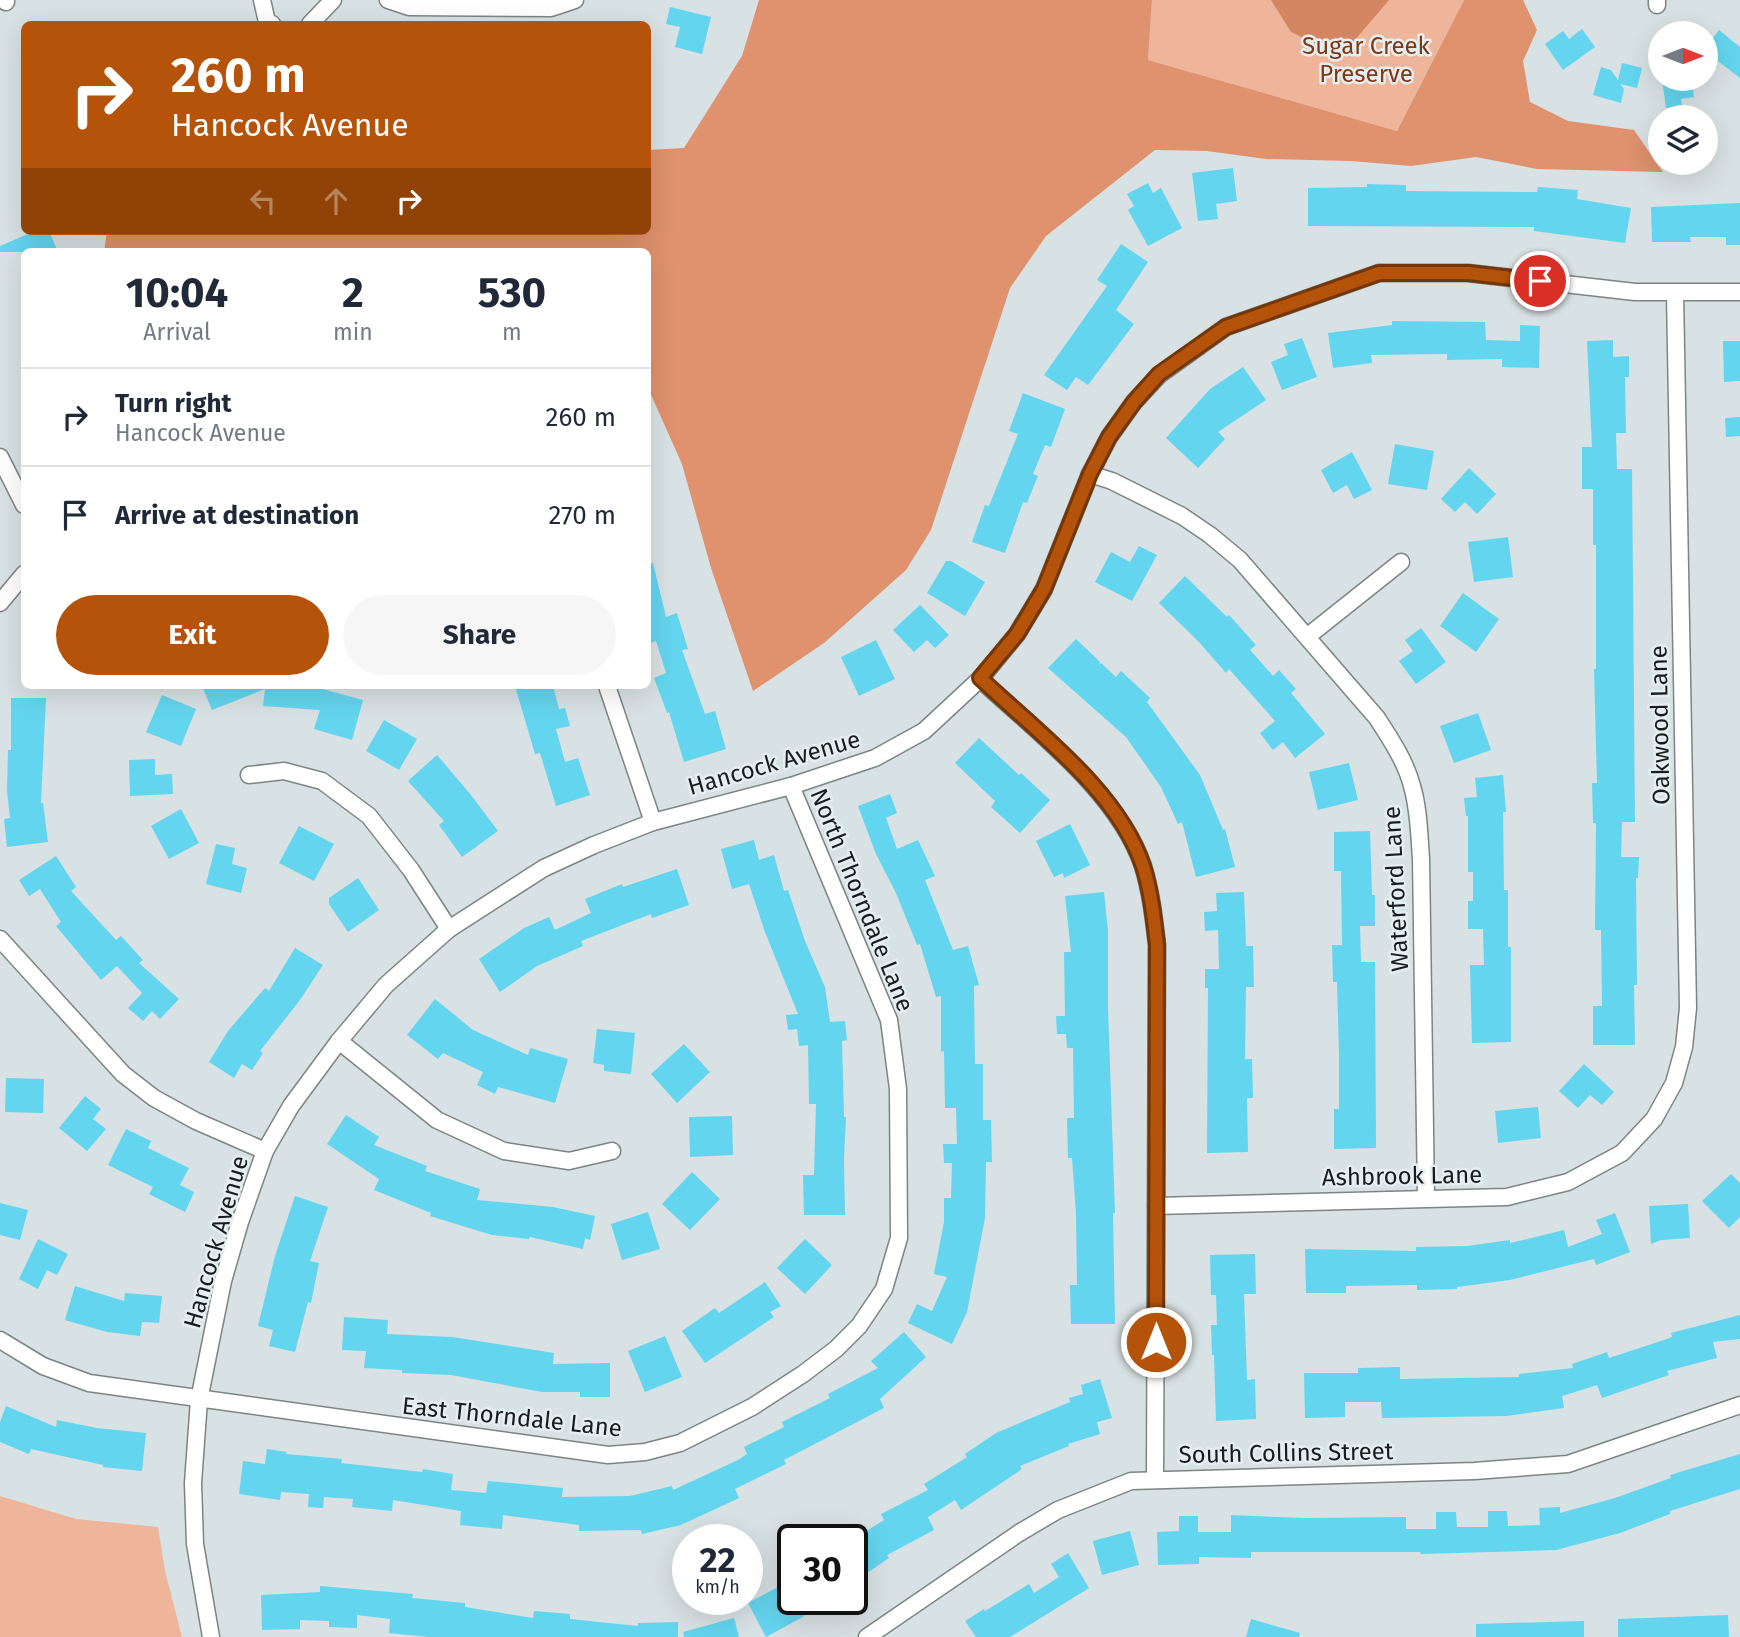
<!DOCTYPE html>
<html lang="en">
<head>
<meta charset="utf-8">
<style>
  body { margin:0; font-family:"Fira Sans",sans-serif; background:#f6f6f7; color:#1f2937; height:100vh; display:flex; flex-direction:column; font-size:26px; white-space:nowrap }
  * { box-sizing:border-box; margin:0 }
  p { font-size:23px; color:#747a83 }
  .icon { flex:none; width:38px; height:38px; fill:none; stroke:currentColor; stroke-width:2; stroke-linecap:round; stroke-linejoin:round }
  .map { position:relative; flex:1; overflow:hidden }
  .sheet { position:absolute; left:21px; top:248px; width:630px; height:441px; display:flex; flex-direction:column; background:#fff; border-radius:10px; box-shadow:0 7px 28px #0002 }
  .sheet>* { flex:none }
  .hud { position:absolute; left:21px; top:21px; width:630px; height:214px; border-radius:10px; box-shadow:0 7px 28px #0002; background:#b45309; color:#fff; overflow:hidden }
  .needle { width:46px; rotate:90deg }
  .fabs { position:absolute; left:1648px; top:21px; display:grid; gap:14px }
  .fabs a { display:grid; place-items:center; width:70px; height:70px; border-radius:50%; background:#fff; box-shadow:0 7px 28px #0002; font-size:35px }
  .speed { position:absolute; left:672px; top:1524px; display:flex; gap:14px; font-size:35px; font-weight:700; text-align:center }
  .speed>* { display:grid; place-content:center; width:91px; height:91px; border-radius:50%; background:#fff; box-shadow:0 7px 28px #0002; line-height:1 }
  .speed small { font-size:18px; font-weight:400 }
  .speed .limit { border:4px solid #111; border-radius:10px; background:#fff; color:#111 }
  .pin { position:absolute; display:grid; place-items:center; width:60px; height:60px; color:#fff; margin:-30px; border:4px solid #fff; border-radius:50%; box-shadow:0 2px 7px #0007 }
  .me { position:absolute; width:77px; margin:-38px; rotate:0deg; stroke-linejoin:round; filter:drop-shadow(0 0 5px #0008) }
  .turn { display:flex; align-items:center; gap:24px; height:147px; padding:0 35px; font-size:32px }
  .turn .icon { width:91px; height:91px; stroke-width:2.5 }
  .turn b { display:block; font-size:49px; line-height:60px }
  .lanes { display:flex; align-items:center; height:66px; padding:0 35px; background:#0003; justify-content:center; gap:35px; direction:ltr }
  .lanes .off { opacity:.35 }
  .eta { display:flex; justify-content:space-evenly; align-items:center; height:119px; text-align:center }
  .eta b { font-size:42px; font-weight:700; line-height:49px }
  .primary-button { display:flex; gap:14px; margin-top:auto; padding:14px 35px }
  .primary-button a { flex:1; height:80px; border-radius:42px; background:#b45309; color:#fff; font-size:28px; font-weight:700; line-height:80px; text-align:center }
  .primary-button a+a { background:#f6f6f7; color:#1f2937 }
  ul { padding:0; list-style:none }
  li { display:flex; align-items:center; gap:21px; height:98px; padding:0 35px; border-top:2px solid #e0e1e3 }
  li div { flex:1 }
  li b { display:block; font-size:26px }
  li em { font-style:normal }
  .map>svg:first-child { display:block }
  .green { fill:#efb59a }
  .forest { fill:#e0916d }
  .water { fill:#d48662 }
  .building { fill:#64d5ee }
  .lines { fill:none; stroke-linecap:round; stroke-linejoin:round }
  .street-casing { stroke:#7c8486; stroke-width:19 }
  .street { stroke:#fff; stroke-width:16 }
  .route-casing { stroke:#753606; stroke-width:18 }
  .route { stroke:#b45309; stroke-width:12 }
  .labels { text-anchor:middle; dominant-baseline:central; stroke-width:5; stroke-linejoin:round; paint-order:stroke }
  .park-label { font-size:24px; fill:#7f3811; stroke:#e5eef0 }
  .street-label { font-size:24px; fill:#191c1d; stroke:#e5eef0 }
</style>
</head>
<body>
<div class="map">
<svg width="1740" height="1637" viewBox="0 0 1740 1637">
  <rect width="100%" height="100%" fill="#d8e1e3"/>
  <g class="green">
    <path d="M1152 0H1464L1397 131 1148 60Z"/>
    <path d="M0 1496 76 1519 158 1527 165 1571 182 1637H0Z"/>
  </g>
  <path class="forest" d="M759 0H1152L1148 60 1397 131 1464 0H1523L1537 30 1523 61 1530 102 1568 121 1634 130 1663 172 1537 169 1476 157 1411 166 1351 161 1266 159 1207 151 1155 150 1046 236 1010 288 931 530 906 570 824 643 753 691 711 568 682 464 648 388V252H104L107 231H648V150L684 148 742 56Z"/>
  <path class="water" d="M1271 0H1389L1349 47 1320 46 1291 32Z"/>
  <g class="building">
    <path d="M670 7 711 17 702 54 675 47 680 27 666 24Z"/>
    <path d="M1582 29 1595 47 1563 70 1545 44 1563 31 1569 39Z"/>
    <path d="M1719 30 1740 47V78L1706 52V47Z"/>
    <path d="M1622 63 1642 68 1637 88 1620 84 1624 89 1621 103 1593 95 1601 67 1611 70 1618 80Z"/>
    <path d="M1662 79H1691L1694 97 1681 99 1682 106 1666 108Z"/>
    <path d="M1233 168 1237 201 1216 204 1218 219 1198 221 1192 173Z"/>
    <path d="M1148 183 1153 193 1161 188 1182 228 1148 246 1128 210 1134 206 1127 194Z"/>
    <path d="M1367 184 1406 185V191L1537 192 1538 187 1578 190 1577 199 1631 208 1625 243 1534 231V227L1308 226V188L1367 187Z"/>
    <path d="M1740 203V245H1726V237H1690L1691 242H1652L1651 207Z"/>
    <path d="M35 231H49L58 252H0V246Z"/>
    <path d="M1121 244 1148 262 1116 310 1134 324 1088 385 1076 377 1067 390 1044 375 1107 286 1097 280Z"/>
    <path d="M1392 321 1485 322 1486 340 1520 341V325L1540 326 1539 368 1502 367V359L1447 360V354L1371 355 1372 363 1333 368 1328 333 1392 325Z"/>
    <path d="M1302 338 1317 377 1282 390 1271 362 1288 355 1284 344Z"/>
    <path d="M1613 340V357L1629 356V377H1625L1626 433H1616L1617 469H1632L1635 822H1622L1621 857H1639L1638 878H1636L1637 985H1634L1635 1045H1593V1006H1602L1601 930H1595L1596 823H1593L1592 783H1597L1594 669H1596V545H1593V489H1582V447H1592L1587 341Z"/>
    <path d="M1723 341H1740V381L1724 382Z"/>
    <path d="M1243 367 1266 400 1218 432 1225 439 1198 468 1166 438 1210 389Z"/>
    <path d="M1023 393 1065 409 1051 447 1045 445 1033 474 1038 476 1027 503 1023 502 1005 553 972 542 985 505 989 506 1018 434 1009 431Z"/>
    <path d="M1740 417V436L1726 437 1725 418Z"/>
    <path d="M1395 444 1434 451 1427 490 1388 484Z"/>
    <path d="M1352 452 1372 490 1354 499 1347 485 1333 493 1321 470Z"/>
    <path d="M1469 468 1496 494 1477 514 1465 502 1455 512 1441 499Z"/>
    <path d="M1508 537 1513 577 1474 582 1468 542Z"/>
    <path d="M1139 546 1157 555 1132 601 1095 582 1111 552 1130 562Z"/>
    <path d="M946 561H951L985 582 965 616 927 593Z"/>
    <path d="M653 563 666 617 677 613 688 649 682 650 705 714 715 711 726 749 684 762 669 712 667 713 654 678 666 673 656 641 648 644V564Z"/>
    <path d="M1185 576 1227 617 1229 615 1256 645 1250 650 1273 676 1279 670 1296 689 1291 693 1325 734 1295 758 1283 742 1273 750 1260 733 1275 721 1229 669 1226 673 1199 642 1159 603Z"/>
    <path d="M1463 593 1499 619 1476 652 1440 626Z"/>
    <path d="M920 605 949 635 935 648 927 640 914 652 893 630Z"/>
    <path d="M1421 628 1446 662 1416 684 1399 661 1413 651 1405 640Z"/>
    <path d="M1076 639 1100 662 1099 665 1101 663 1116 677 1121 671 1150 698 1147 702 1200 775 1223 830 1225 829 1235 867 1196 877 1182 822 1178 824 1161 787 1126 737 1048 668Z"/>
    <path d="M876 640 895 679 859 696 841 657Z"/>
    <path d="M202 686H311L363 700 352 740 314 729 320 710 263 706 265 689 212 710Z"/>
    <path d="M515 686H553L559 709 565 708 570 726 556 729 565 762 578 758 590 795 556 806 540 753 535 754Z"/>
    <path d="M162 695 196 709 181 746 146 732Z"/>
    <path d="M11 698H46L41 803H43L48 842 7 847 4 819 10 818 7 791 8 750H11Z"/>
    <path d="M1478 713 1491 750 1454 763 1440 726Z"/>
    <path d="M384 720 417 739 399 770 366 751Z"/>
    <path d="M979 738 1019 775 1021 773 1050 800 1020 833 991 807 995 801 955 763Z"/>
    <path d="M437 755 471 795 498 831 462 857 439 825 444 821 408 781Z"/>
    <path d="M155 759V775L172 774 173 794 130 796 129 760Z"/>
    <path d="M1349 763 1358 800 1318 810 1309 772Z"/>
    <path d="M1503 775 1506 812H1503L1504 890H1508V947H1511V1042L1472 1043 1470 965H1484L1483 929H1468V901H1473V872H1468V816H1466L1464 798 1477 797 1475 778Z"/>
    <path d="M890 794 897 813 886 818 897 849 918 840 935 876 925 880 953 950 968 946 979 985 974 986 975 1064H983V1120H991L992 1162H986L985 1218 967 1312 952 1344 908 1323 917 1304 932 1311 947 1277 934 1274 944 1222V1198H951L952 1163H944L943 1144H957L956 1108H945L944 1051 941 1052V996L936 997 920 944 917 945 896 893 876 854 858 806Z"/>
    <path d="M181 809 199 843 169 859 151 826Z"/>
    <path d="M1070 824 1090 865 1064 878 1063 873 1054 877 1036 841Z"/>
    <path d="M299 826 334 844 314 881 279 863Z"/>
    <path d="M1370 831 1372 895H1375V926H1360L1361 962H1375L1376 1148 1334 1149V1109H1339V1054L1337 982H1333L1332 945H1342L1341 871H1334V832Z"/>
    <path d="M754 840 759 860 774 855 784 891 788 890 805 941 825 987 830 1022 845 1021 847 1040 842 1041 844 1117H846L844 1159 845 1215H804L803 1175H814L816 1104H809L808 1045 799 1046 797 1029 788 1030 786 1015 798 1014 765 932 749 884 732 889 721 849Z"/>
    <path d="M216 844 235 848 232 864 247 868 241 893 206 884Z"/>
    <path d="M56 856 76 887 71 891 116 940 121 936 143 960 139 963 179 999 160 1019 152 1011 143 1021 128 1008 142 993 117 966 101 980 56 926 61 922 40 889 29 896 19 880Z"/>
    <path d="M677 869 689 905 652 918 651 914 581 941 583 946 537 966 500 992 479 959 524 928 549 917 555 930 591 913 585 899 622 884 623 887Z"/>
    <path d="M358 878 379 910 348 932 329 904V898Z"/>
    <path d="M1104 892 1108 931V1007L1115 1213H1113L1115 1324H1071L1070 1285H1077L1076 1214 1072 1158H1068L1067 1118H1074L1073 1048H1067L1066 1034H1057L1056 1016H1065L1064 952H1071L1065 896Z"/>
    <path d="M1244 892 1246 946H1253L1254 987H1246L1245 1059H1252L1253 1098H1247L1248 1152 1207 1153 1208 988H1205V969H1219L1218 930 1205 931 1204 912 1217 911 1216 893Z"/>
    <path d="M295 948 323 965 300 1000 260 1051 263 1053 252 1070 242 1064 234 1078 209 1062 228 1031 265 988 269 991Z"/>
    <path d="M435 999 473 1030 528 1055 530 1048 568 1059 555 1103 498 1087 495 1094 477 1085 483 1072 443 1053 438 1059 407 1035Z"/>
    <path d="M597 1029 635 1033 631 1074 604 1071V1065L593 1063Z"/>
    <path d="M684 1044 710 1072 677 1103 651 1074Z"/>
    <path d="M1584 1064 1614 1092 1602 1105 1590 1095 1578 1108 1559 1091Z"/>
    <path d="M6 1078 44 1079 43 1113 5 1112Z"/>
    <path d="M85 1096 101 1109 93 1119 106 1129 87 1151 59 1128Z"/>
    <path d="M1538 1107 1541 1138 1498 1143 1495 1111Z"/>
    <path d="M346 1115 379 1137 374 1145 427 1166 425 1171 480 1189 477 1200 553 1207 595 1216 590 1240 585 1238 583 1249 530 1237 529 1239 492 1235 430 1216 431 1213 374 1190 379 1179 327 1144Z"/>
    <path d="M732 1116 733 1155 690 1157 689 1117Z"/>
    <path d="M126 1129 151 1141 148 1148 189 1168 180 1185 194 1192 185 1212 149 1194 153 1187 108 1165Z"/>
    <path d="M692 1172 720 1199 690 1230 662 1204Z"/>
    <path d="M1731 1174 1740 1183V1217L1729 1228 1702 1201Z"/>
    <path d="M295 1196 328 1207 310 1261 319 1263 311 1303 308 1302 295 1352 269 1346 273 1330 258 1326 275 1256Z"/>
    <path d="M0 1203 28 1210 20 1240 0 1235Z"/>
    <path d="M1688 1204 1690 1238 1661 1240 1651 1244 1649 1206Z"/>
    <path d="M648 1212 660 1249 622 1260 611 1224Z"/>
    <path d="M1615 1213 1630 1252 1596 1265 1594 1259 1510 1280 1457 1287V1289L1417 1290V1285L1346 1286V1293H1306L1305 1249 1416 1251V1247L1468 1246 1510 1240V1243L1564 1230 1568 1247 1602 1234 1596 1220Z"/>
    <path d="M38 1239 68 1254 57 1275 47 1270 38 1289 19 1279Z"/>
    <path d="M805 1239 832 1265 805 1294 777 1268Z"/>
    <path d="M1255 1254 1256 1294H1244L1247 1380 1255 1379 1256 1419 1216 1421 1214 1355H1212L1211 1325H1217L1216 1295H1211L1210 1255Z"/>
    <path d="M765 1282 781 1306 770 1312 774 1317 705 1363 682 1331 715 1308 719 1313Z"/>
    <path d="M75 1286 124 1301 125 1293 162 1296 159 1323 142 1322 140 1336 107 1332 65 1320Z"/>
    <path d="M1740 1315V1339L1713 1342 1717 1358 1667 1371 1669 1375 1602 1398 1597 1385 1562 1396 1564 1408 1506 1416 1382 1418 1381 1402H1345V1417L1305 1418 1304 1373H1358V1368L1400 1367V1379L1519 1377V1374L1573 1368 1572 1364 1607 1352 1609 1358 1664 1340 1672 1337 1671 1333Z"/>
    <path d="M344 1317 388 1320 387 1334 452 1337 554 1353 553 1364 610 1363V1397H580V1392H542L451 1375 402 1373V1370L364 1368 366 1351 342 1350Z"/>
    <path d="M904 1332 926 1357 880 1399 884 1408 784 1460 786 1464 735 1489 739 1498 681 1525 642 1534 641 1530 579 1531V1525L503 1515 502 1529 460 1525 461 1511 393 1500 392 1511 352 1507 353 1499 324 1497 323 1508 308 1507 309 1494 281 1492 280 1500 239 1494 243 1461 265 1464 267 1449 287 1452 286 1454 342 1459 341 1463 422 1472 423 1469 453 1474 451 1490 486 1493 488 1481 563 1488 562 1497 630 1496 672 1486 673 1490 738 1460 747 1454 744 1447 784 1427 782 1422 830 1398 828 1394 878 1368 871 1361Z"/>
    <path d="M665 1336 682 1377 645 1392 628 1351Z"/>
    <path d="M1100 1379 1112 1418 1097 1422 1100 1434 1068 1444 1069 1446 1020 1466 1022 1469 961 1510 955 1500 928 1517 934 1530 887 1555 889 1558 858 1579 852 1571V1540L884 1520 881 1514 928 1490 924 1484 967 1457 965 1454 996 1433 1070 1402 1069 1398 1083 1394 1081 1385Z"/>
    <path d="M6 1406 56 1427 57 1420 97 1428 146 1433 142 1471 103 1467V1465L31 1449 29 1454 0 1442V1422Z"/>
    <path d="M1740 1454V1489L1670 1511V1514L1620 1533 1556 1550 1421 1554 1420 1552H1251V1558L1199 1557V1564L1158 1565 1157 1532 1179 1531V1516H1198V1532H1231V1515L1303 1518 1406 1517V1529H1436V1512H1456L1457 1527H1488V1511H1507L1508 1526 1540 1525 1539 1508 1560 1507V1513L1615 1498 1671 1478 1670 1475Z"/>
    <path d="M1130 1531 1139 1565 1102 1575 1093 1541Z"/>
    <path d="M1068 1553 1089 1588 1010 1637H976L965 1621 984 1609 985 1611 1029 1584 1034 1593 1059 1577 1051 1564Z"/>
    <path d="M793 1579V1600H827L801 1618 766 1637 748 1603Z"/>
    <path d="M320 1586 413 1594 412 1598 465 1603V1607L533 1618 534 1611 570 1614V1619L638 1626V1623L678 1622V1637H429L389 1633 390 1619 357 1615V1628L329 1627V1621L300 1620V1629L262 1630 261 1595 320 1592Z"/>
    <path d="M1728 1615 1729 1637H1618V1619Z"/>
    <path d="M734 1618 739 1637H684L683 1632Z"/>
    <path d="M1251 1619 1300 1633 1299 1637H1246Z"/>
    <path d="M1584 1621V1637H1476V1624Z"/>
  </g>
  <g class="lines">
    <g class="street-casing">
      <g id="street">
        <path d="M5 0 6 2"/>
        <path d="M262 0 267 22 272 24"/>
        <path d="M388 0 409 7 551 8 575 0"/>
        <path d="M1657 5V0"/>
        <path d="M310 24 333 0"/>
        <path d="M0 457 24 505"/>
        <path d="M1090 474 1112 481 1182 516 1210 535 1240 560 1377 718C1390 738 1406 762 1412 786 1419 810 1419 834 1421 858L1426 1198"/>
        <path d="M0 603 24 574"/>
        <path d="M1308 636 1401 562"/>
        <path d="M980 679C1036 731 1118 792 1143 866 1151 892 1154 919 1157 945L1155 1478"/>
        <path d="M607 686 653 822"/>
        <path d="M249 775 284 771 322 781 369 816 411 870 449 929"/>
        <path d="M0 939 123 1074 154 1098 196 1121 265 1151"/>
        <path d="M339 1041 437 1120 504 1151 569 1161 612 1151"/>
        <path d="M1156 1206 1507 1197 1568 1182 1622 1153 1654 1119 1674 1083 1684 1047 1688 1008 1675 294"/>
        <path d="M0 1340 43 1366 89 1383 608 1455 645 1452 680 1443 752 1407 803 1374 836 1349 859 1326 884 1289 899 1238 898 1089 889 1020 791 786"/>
        <path d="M211 1637 195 1544 193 1483 199 1400 223 1281 240 1222 265 1151 291 1106 339 1041 386 985 449 929 544 868 594 845 653 822 791 786 875 758 924 731 980 679 1017 634 1044 589 1090 474 1109 437 1134 402 1159 375 1226 327 1379 273H1468L1635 292H1740"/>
        <path d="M867 1637 1019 1533 1058 1510 1131 1481 1474 1471 1568 1464 1740 1405"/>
      </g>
    </g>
    <use href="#street" class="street"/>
  </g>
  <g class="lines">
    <g class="route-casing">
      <path id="route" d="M1156 1342 1157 945C1154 919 1151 891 1143 866 1118 791 1037 732 980 678L1017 634 1044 589 1090 474 1109 437 1134 402 1159 374 1226 327 1379 273H1468L1540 281"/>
    </g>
    <use href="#route" class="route"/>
  </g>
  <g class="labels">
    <g class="park-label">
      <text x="1366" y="46">Sugar Creek<tspan x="1366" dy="28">Preserve</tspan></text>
    </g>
    <g class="street-label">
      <text transform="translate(1660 725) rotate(-91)">Oakwood Lane</text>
      <text transform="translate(774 763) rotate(-16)">Hancock Avenue</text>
      <text transform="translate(1396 889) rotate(-93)">Waterford Lane</text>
      <text transform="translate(862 900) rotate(68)">North Thorndale Lane</text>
      <text transform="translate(1402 1176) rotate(-1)">Ashbrook Lane</text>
      <text transform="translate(216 1242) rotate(-74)">Hancock Avenue</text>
      <text transform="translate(512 1417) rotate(6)">East Thorndale Lane</text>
      <text transform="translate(1286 1453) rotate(-1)">South Collins Street</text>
    </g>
  </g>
</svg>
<div class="fabs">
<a><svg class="needle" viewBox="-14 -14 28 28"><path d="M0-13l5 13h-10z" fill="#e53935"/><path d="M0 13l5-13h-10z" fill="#747a83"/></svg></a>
<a><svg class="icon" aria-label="layers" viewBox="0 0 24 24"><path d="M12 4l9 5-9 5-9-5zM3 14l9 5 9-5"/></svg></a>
</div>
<div class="speed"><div>22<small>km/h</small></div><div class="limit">30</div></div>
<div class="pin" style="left:1540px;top:281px;background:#d93025"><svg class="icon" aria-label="arrive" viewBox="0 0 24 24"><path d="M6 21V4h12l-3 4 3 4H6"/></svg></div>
<svg class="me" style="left:1156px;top:1342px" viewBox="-20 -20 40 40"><circle r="17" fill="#b45309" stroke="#fff" stroke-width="3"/><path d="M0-11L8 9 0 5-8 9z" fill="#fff"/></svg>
<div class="hud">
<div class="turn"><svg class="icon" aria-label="right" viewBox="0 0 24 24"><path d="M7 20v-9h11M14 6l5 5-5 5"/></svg><div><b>260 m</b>Hancock Avenue</div></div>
<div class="lanes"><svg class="icon off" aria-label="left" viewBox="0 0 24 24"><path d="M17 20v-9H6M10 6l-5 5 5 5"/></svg><svg class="icon off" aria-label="ahead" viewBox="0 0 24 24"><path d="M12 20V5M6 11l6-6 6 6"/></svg><svg class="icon" aria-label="right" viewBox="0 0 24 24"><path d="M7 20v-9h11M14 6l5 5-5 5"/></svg></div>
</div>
<section class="sheet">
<div class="eta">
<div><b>10:04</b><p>Arrival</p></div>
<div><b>2</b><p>min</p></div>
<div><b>530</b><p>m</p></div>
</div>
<ul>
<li><svg class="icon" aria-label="right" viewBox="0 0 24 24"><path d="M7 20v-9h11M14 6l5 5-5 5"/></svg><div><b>Turn right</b><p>Hancock Avenue</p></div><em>260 m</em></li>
<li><svg class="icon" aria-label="arrive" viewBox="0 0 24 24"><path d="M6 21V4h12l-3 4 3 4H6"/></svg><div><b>Arrive at destination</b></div><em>270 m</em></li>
</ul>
<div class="primary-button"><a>Exit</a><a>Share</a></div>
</section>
</div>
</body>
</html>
